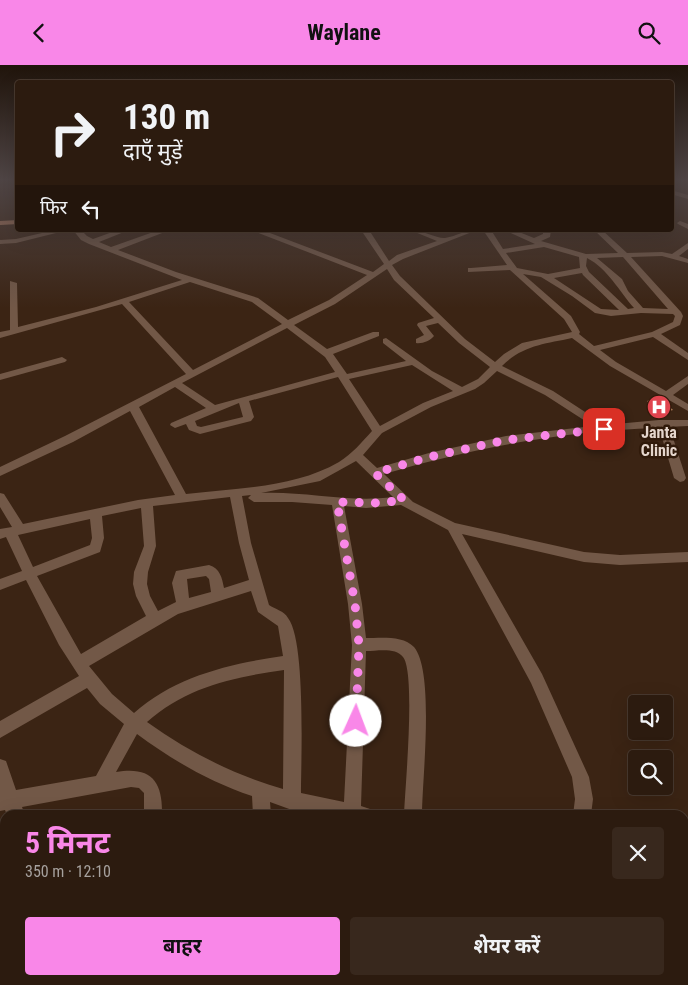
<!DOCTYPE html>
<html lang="hi">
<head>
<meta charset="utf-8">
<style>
  body { margin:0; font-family:"Roboto Condensed","Noto Sans Devanagari",sans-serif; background:#38281d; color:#f1f3f6; height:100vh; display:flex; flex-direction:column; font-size:19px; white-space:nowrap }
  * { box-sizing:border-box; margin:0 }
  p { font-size:16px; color:#a6a19e }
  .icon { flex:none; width:28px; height:28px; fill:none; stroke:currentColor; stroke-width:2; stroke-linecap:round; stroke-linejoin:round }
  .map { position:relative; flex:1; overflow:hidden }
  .side { position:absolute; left:0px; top:745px; width:689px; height:175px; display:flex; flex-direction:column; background:#2c1b0f; border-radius:15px 15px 0 0; box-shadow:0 5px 20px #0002,0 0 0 1px #48392f }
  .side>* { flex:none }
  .hud { position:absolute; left:15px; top:15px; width:659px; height:152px; border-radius:5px; box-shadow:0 5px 20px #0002,0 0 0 1px #48392f; background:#2c1b0f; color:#f1f3f6; overflow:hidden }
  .controls { position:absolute; left:628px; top:630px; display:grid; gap:10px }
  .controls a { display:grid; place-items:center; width:45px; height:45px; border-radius:5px; background:#2c1b0f; box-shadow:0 5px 20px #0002,0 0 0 1px #48392f; font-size:25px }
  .pin { position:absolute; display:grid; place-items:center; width:42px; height:42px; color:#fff; margin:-21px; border-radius:10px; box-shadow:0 2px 8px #0006 }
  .me { position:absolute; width:55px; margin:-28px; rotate:2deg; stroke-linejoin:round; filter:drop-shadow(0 0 4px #0008) }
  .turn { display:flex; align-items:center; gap:18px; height:105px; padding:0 25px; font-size:22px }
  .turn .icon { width:65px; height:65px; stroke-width:2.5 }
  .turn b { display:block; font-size:35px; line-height:42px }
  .then { display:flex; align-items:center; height:48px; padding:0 25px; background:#0003; gap:10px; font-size:19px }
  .round { display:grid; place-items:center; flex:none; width:52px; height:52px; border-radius:5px; background:#38281d }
  .summary { display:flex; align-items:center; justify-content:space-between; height:85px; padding:0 25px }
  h1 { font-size:30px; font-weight:700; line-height:38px; color:#f987e8 }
  .action { display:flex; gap:10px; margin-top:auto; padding:10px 25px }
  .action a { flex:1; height:58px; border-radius:5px; background:#f987e8; color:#111; font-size:20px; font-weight:700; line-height:58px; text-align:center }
  .action a+a { background:#38281d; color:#f1f3f6 }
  header { display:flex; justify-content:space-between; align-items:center; height:65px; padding:0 25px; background:#f987e8; color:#111; font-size:22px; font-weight:700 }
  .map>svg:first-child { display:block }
  .building { fill:#bc8762 }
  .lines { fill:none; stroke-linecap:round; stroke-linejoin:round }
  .minor { fill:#725847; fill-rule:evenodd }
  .primary { fill:#b88061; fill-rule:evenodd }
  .route { stroke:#f987e8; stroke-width:9; stroke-dasharray:0 16.2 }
  .labels { text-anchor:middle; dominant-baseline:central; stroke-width:5; stroke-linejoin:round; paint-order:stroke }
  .poi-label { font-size:16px; font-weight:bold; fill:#e5d6cc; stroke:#301a0a }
</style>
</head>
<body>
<header><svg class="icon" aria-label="back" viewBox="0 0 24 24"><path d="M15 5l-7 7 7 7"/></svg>Waylane<svg class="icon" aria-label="search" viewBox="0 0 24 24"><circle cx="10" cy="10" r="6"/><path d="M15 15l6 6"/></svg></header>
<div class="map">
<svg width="688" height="920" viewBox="0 0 688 920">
  <rect width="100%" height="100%" fill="#3b2414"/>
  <path class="building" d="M660 333 673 345 660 348 647 336Z"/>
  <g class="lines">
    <g class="minor">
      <path d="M13 114H18V118Z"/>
      <path d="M671 125 688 130V134L671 129Z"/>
      <path d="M680 156 688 159V164L678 159 677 158Z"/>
      <path d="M55 165H68L16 178 0 179V175L16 174Z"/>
      <path d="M73 165H81L87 171 93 174 118 165H129L99 177 111 182 159 165H170L118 185 176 207 258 233 288 255 329 235 367 210 251 165H262L373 207 384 199 361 165H369L389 196 397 190 437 176 410 165C422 165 438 174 445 173 457 171 465 165 477 165L403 194 392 200 400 211 465 274 495 297 504 289 522 278 572 267 564 254 510 205 468 207V203H471L507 200 483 165H491L503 184 535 179 504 165H514L534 173 543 169V165H551L550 172 541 176 586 189 618 188 594 165H602L627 188 662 187 672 189 688 178V184L679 191 688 194V198L662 191 631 192 681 247 683 251 680 260 661 269 688 288V295L653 272 600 285 616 297 666 326 688 311V319L673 330 688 339V346L610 301 572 273C545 279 523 280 502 301L553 326 605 360 659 355H688V361L667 362 674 376 686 413 684 416 680 417 674 413 663 376 657 363C564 366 472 383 384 409L413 437 455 458 584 487 620 490 688 487V497L620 500 584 497 462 469 542 609 589 712 593 734 591 750H573L575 734 572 712 531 618 448 465 401 440 366 443 344 441 362 539 366 573C380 573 403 570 414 582 435 607 422 715 422 750H404C405 723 416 608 403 592 396 582 377 586 366 586L361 741 370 744 373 750H319L292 745 270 737 271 750H253L252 731C210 717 172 695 137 669L116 707C151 701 163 716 162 750H144V728L139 723 131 722 22 742 25 750H7L5 745 0 746V694L6 696 16 725 96 711 124 659 100 639 87 623 0 673V656L79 611 59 580 26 515 0 525V514L22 506 6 472 0 474V464L12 462 0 442V428L4 429 23 459 138 435 175 430 130 346 73 377 0 411V402L65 371 186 309 122 239 0 273V267L10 265V216L17 218 18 262 96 242 182 215 89 179 81 175ZM544 182 579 192 580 203 548 209 517 203 506 188ZM623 192 668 244 643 243 628 226 622 214 597 193ZM587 193C608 204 619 226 634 243L628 244 589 207 586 201ZM387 204 394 215 434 253 418 258 417 260 424 270 416 274V278C422 279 430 276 434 271L426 261 438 258 459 278 490 302 478 314 462 322 432 306 386 273 383 274V278L406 296 347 309 333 289 379 271V267H373L327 284 294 260 335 239ZM582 208 583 210 619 245 601 244 554 213ZM523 209 541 212 572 231 595 248 611 251 641 248 673 249 675 251 673 257 652 267 594 281 579 269 580 267 571 251ZM190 217 252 237 282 259 193 305 129 237ZM287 263 325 292 335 307 215 340 182 318ZM412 300 453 326 423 338 380 361 349 314ZM497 306 545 330 593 361 506 371 429 388 377 403 363 390 382 368 431 342 475 324 484 318ZM338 312 372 366C362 377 352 389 339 397 294 423 237 423 186 429L139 342 175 322 206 343 171 358 170 360 175 363 186 359 189 365 200 369 251 356 254 352 249 336ZM239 338 243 352 201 362 197 361 195 356ZM356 396 393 432C349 438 305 426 261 428L320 416ZM251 430 248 433 254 437H292L332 440 348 539 352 580 344 737 301 728C301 695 306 576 288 553 284 546 275 544 269 540L251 478 242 431ZM230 432 239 478 249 515 224 523C222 513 220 503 209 500L176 506 172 518 176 537 158 546 150 531 147 519 148 507 156 481 153 441ZM141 443 144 481 134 507 133 519 136 531 146 551 81 589 37 511 100 487 104 473 102 451ZM90 454 92 473 90 480 33 502 18 470ZM206 511 209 514 211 527 189 533 187 514ZM251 526 258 547 278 561 283 591C229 599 176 611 134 648L112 629 89 601 178 549ZM284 605 283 724C234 710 189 687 147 657 186 622 234 612 284 605Z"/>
      <path d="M62 292 67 295 65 297 0 315V309Z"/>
      <path d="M684 770 688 771V789L684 788Z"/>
      <path d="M5 842V862L0 863V843Z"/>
      <path d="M128 915H151L153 920H130Z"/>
      <rect x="262" y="915" width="20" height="5"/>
      <path d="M422 915H442L443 920H423Z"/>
      <path d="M582 915H602L603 920H583Z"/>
    </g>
    <path class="primary" d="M18 155V159L0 160V156Z"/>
  </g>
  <linearGradient id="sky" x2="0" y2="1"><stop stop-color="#20140b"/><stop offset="0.47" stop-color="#4f4545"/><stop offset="1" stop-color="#4f4545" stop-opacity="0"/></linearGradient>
  <rect width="688" height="243" fill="url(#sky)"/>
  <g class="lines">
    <path class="route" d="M356 656 359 580 355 539 337 437 379 438 404 435 375 408 429 392 506 375 604 364"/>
  </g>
  <defs>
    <g id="hospital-disc" transform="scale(1.25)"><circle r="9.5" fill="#e0444e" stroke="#301a0a"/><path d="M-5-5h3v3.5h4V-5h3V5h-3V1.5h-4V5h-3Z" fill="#fff"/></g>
  </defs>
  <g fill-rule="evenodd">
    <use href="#hospital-disc" x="659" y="342"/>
  </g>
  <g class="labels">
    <g class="poi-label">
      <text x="659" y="367">Janta<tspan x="659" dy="18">Clinic</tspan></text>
    </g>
  </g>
</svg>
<div class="controls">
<a><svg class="icon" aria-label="sound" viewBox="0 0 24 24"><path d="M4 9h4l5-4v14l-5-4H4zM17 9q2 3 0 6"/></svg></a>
<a><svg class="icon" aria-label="search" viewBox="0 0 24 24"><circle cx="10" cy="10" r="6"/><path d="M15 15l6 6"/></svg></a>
</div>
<div class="pin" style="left:604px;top:364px;background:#d93025"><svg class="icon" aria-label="arrive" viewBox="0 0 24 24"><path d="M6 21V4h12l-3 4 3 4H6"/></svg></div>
<svg class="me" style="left:356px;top:656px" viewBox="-20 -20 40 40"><circle r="19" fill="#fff"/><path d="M0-13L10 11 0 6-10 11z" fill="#f987e8"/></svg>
<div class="hud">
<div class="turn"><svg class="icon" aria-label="right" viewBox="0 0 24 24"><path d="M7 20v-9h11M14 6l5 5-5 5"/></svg><div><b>130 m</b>दाएँ मुड़ें</div></div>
<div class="then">फिर<svg class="icon" aria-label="left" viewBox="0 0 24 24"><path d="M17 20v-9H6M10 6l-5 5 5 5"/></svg></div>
</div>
<section class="side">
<div class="summary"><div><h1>5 मिनट</h1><p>350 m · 12:10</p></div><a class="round"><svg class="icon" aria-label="close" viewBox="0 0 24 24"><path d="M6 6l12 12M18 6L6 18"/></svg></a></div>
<div class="action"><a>बाहर</a><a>शेयर करें</a></div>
</section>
</div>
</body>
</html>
